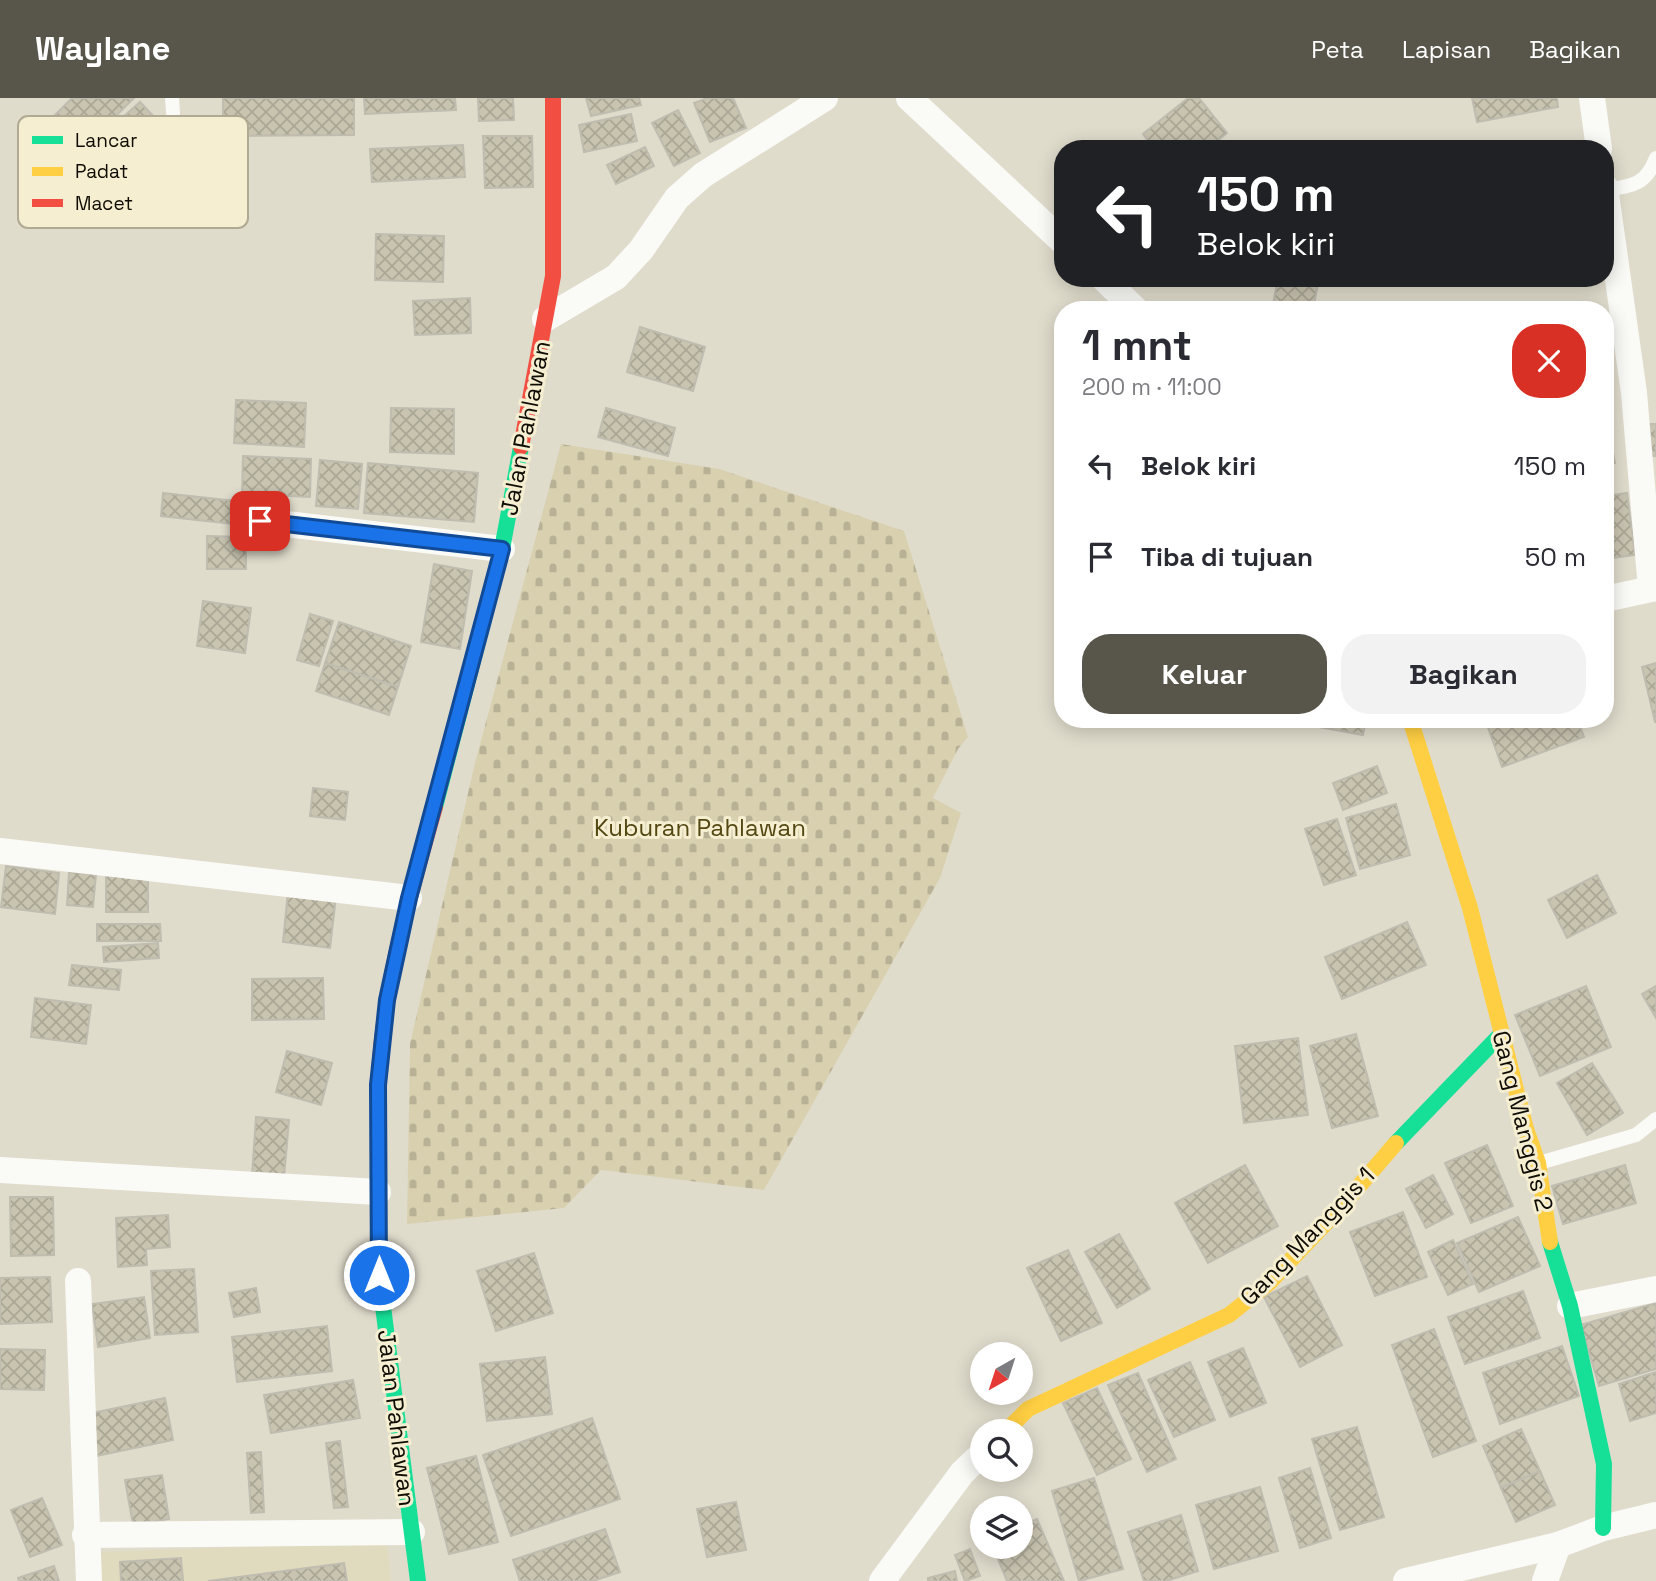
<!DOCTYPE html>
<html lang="id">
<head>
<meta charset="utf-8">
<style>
  body { margin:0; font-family:"Space Grotesk",sans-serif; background:#f2f2f3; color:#2b2b33; height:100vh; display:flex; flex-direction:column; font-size:26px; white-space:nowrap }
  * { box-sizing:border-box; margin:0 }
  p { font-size:23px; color:#7c7c81 }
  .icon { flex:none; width:38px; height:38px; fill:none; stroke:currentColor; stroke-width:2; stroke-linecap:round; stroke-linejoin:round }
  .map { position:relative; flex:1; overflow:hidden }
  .drawer { position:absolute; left:1054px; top:203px; width:560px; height:427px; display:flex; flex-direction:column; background:#fff; border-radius:28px; box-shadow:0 4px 18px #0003 }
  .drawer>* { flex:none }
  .guide { position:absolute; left:1054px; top:42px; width:560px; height:147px; border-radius:28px; box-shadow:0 4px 18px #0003; background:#202124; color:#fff; overflow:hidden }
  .needle { width:46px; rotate:219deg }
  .controls { position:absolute; left:970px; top:1244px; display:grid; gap:14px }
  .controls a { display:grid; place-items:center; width:63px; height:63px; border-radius:50%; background:#fff; box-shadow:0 4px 18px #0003; font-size:35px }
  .pin { position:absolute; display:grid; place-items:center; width:60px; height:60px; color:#fff; margin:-30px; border-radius:14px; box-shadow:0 4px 10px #0006 }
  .me { position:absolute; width:77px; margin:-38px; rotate:0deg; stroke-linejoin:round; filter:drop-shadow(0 0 5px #0008) }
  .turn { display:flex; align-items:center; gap:24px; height:147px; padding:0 28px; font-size:32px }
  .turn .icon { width:91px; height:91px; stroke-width:2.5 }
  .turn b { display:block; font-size:49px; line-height:60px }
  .round { display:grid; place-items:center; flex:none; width:74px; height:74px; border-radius:28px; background:#f2f2f3 }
  .overview { display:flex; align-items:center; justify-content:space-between; height:119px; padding:0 28px }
  h1 { font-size:42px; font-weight:600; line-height:52px }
  .button { display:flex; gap:14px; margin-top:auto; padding:14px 28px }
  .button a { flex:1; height:80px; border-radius:28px; background:#58554a; color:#fff; font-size:28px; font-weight:600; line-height:80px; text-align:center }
  .button a+a { background:#f2f2f3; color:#2b2b33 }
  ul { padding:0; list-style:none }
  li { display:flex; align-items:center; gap:21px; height:91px; padding:0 28px }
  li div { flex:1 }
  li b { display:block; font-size:26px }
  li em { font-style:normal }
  header { display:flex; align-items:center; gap:42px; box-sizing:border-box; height:98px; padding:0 35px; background:#58554a; color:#fff }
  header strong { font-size:33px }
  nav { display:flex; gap:38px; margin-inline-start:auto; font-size:24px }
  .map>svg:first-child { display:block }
  .built { fill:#e0dabe }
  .cemetery { fill:url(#cemetery-stones) }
  .building { fill:url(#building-cross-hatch); stroke:#bfbcb0; stroke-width:2 }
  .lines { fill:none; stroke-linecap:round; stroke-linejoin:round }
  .lane { stroke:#fafaf7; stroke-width:14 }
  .street { stroke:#fafaf7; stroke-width:26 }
  .fast { stroke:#16e098; stroke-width:16 }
  .slow { stroke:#ffcf43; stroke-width:16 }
  .jam { stroke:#f24e42; stroke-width:16 }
  .route-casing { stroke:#114b97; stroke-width:18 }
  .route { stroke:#1a73e8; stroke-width:12 }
  .labels { text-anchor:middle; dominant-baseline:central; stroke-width:6; stroke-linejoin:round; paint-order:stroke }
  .street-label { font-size:24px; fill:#0f0c04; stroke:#f5eed1 }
  .park-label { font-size:24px; fill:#534712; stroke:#f5eed1 }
  .key { fill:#f5eed1; stroke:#b0aa94; stroke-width:2 }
  .key-label { font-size:19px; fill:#0f0c04 }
</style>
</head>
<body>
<header>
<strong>Waylane</strong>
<nav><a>Peta</a><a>Lapisan</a><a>Bagikan</a></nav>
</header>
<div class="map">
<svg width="1656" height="1483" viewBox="0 0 1656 1483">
  <defs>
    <pattern id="cemetery-stones" width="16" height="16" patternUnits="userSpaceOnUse" patternTransform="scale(1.75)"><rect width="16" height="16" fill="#d8d0af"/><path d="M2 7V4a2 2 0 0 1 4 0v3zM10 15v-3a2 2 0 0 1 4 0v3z" fill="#b8b195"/></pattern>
    <pattern id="building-cross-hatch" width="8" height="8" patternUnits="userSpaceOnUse" patternTransform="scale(1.75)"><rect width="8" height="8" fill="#c9c4b0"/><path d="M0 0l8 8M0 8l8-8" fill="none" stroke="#aba796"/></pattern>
  </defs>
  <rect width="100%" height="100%" fill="#e0dccc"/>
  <path class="built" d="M387 1444 391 1483H101L100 1454Z"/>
  <path class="cemetery" d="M561 346 719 371 904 433 968 639 958 651 933 700 961 715 940 780 764 1092 601 1072 564 1110 407 1126 410 946 475 665Z"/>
  <g class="building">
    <path d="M72 0H134L83 50 53 19Z"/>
    <path d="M223 0H354V37L223 38Z"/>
    <path d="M364 0H455L456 12 365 16Z"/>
    <path d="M478 0H513L514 22 479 23Z"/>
    <path d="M586 0H639L641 7 591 18Z"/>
    <path d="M707 0H733L746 30 710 44 694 5Z"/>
    <path d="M1188 0H1199L1227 35 1207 51H1154L1143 36Z"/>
    <path d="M1472 0H1557L1558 9 1477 24Z"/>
    <path d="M140 4 159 24 122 57 103 37Z"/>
    <path d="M678 12 700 55 674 68 652 25Z"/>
    <path d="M631 16 637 43 584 54 579 27Z"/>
    <path d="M483 38H532L533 89 485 90Z"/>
    <path d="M463 47 465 79 372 84 370 51Z"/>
    <path d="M645 49 654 68 616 86 607 67Z"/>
    <path d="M376 136 444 138 443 184 375 182Z"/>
    <path d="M1278 180H1319L1313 212 1273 206Z"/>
    <path d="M470 200 471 235 415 237 413 203Z"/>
    <path d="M640 229 705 249 693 293 627 274Z"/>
    <path d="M236 302 306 305 304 349 234 345Z"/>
    <path d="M391 310 454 311V356L390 354Z"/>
    <path d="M606 310 675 330 668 358 598 339Z"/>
    <path d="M1605 313 1615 365 1605 366Z"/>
    <path d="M1649 326H1656V358H1652Z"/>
    <path d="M243 358 311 361 310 399 242 396Z"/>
    <path d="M320 362 362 366 358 411 316 408Z"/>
    <path d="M368 365 478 375 474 424 364 415Z"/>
    <path d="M163 395 244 404 242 427 161 418Z"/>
    <path d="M1627 395 1635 457 1605 461V398Z"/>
    <path d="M207 438 246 439V471H207Z"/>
    <path d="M434 466 472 473 460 551 421 544Z"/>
    <path d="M203 503 251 510 245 555 197 548Z"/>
    <path d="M310 516 333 523 319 568 297 562Z"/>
    <path d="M339 524 411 548 398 589 325 565Z"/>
    <path d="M325 565 398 589 389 617 316 593Z"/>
    <path d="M1656 565V624H1655L1642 569Z"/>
    <path d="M1314 621H1366L1363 637 1313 628Z"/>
    <path d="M1485 621H1577L1584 639 1502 669Z"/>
    <path d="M1377 668 1387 695 1343 712 1333 685Z"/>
    <path d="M313 690 348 694 345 722 310 718Z"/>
    <path d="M1396 706 1410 757 1360 771 1346 720Z"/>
    <path d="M1337 721 1356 777 1324 787 1305 731Z"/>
    <path d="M6 768 59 775 55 816 1 809Z"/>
    <rect x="106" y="772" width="42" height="42"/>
    <path d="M69 774 96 776 93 809 67 807Z"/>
    <path d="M1597 777 1616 815 1567 840 1548 802Z"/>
    <path d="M288 794 336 799 330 850 283 844Z"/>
    <path d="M1407 824 1426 867 1342 901 1325 859Z"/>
    <path d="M97 826H160L161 843H97Z"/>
    <path d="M158 845 159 860 104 864 103 849Z"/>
    <path d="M72 867 121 872 119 892 69 887Z"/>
    <path d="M323 880 324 921 252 922V881Z"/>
    <path d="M1586 888 1611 949 1540 978 1515 917Z"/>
    <path d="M1656 888V920L1642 896Z"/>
    <path d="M35 900 91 907 86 946 31 939Z"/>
    <path d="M1356 936 1378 1018 1332 1030 1310 948Z"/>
    <path d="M1298 940 1308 1017 1244 1025 1235 948Z"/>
    <path d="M287 953 332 965 321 1007 276 994Z"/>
    <path d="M1592 965 1623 1015 1587 1037 1557 985Z"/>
    <path d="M256 1019 289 1022 284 1080 252 1077Z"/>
    <path d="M1487 1047 1513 1108 1471 1125 1445 1065Z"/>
    <path d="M1245 1067 1278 1128 1208 1165 1175 1105Z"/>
    <path d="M1625 1067 1636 1105 1563 1126 1552 1088Z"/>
    <path d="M1433 1077 1453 1116 1426 1130 1406 1091Z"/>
    <path d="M10 1099H53L54 1157 11 1158Z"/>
    <path d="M1403 1114 1427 1179 1375 1198 1350 1134Z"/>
    <path d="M168 1117 170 1149 146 1151 147 1167 118 1169 116 1120Z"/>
    <path d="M1518 1119 1540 1168 1479 1194 1457 1145Z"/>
    <path d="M1119 1136 1150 1191 1117 1210 1085 1154Z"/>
    <path d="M1453 1142 1473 1186 1448 1197 1428 1154Z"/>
    <path d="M1068 1152 1102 1225 1061 1243 1027 1170Z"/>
    <path d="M534 1155 553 1215 496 1233 477 1173Z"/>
    <path d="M194 1171 198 1234 155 1237 151 1173Z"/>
    <path d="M1307 1178 1342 1247 1300 1269 1264 1199Z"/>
    <path d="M50 1179 52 1224 0 1226V1180Z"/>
    <path d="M256 1190 260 1214 234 1219 229 1195Z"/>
    <path d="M1523 1193 1540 1240 1465 1266 1448 1219Z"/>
    <path d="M144 1199 150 1240 98 1249 92 1206Z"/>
    <path d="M1656 1205V1271L1599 1288 1581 1227Z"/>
    <path d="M327 1228 332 1273 237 1284 232 1239Z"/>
    <path d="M1434 1231 1476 1343 1433 1359 1392 1247Z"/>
    <path d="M1562 1248 1579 1298 1500 1326 1483 1275Z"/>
    <path d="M1243 1250 1266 1305 1230 1319 1208 1264Z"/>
    <path d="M0 1251 45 1252 44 1292 0 1291Z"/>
    <path d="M545 1259 552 1316 487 1323 480 1266Z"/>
    <path d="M1190 1264 1215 1322 1174 1339 1148 1282Z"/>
    <path d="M1656 1274V1315L1630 1323 1619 1286Z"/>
    <path d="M1138 1275 1176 1361 1147 1374 1108 1287Z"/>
    <path d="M353 1282 360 1320 271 1335 264 1297Z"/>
    <path d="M1097 1290 1131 1361 1097 1377 1063 1305Z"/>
    <path d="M165 1300 173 1342 96 1358 87 1316Z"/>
    <path d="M592 1320 620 1401 511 1438 483 1357Z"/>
    <path d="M1357 1329 1384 1419 1340 1432 1312 1341Z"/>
    <path d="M1521 1331 1540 1373 1501 1390 1483 1348Z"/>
    <path d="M340 1343 348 1409 334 1410 326 1345Z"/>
    <path d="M261 1354 264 1414 251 1415 247 1355Z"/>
    <path d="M476 1358 498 1444 449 1456 427 1370Z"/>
    <path d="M1310 1370 1331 1440 1300 1450 1279 1380Z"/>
    <path d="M1540 1373 1555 1407 1516 1424 1501 1390Z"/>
    <path d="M162 1377 169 1421 133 1427 125 1382Z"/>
    <path d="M1094 1380 1123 1471 1079 1483 1052 1393Z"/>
    <path d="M1260 1389 1278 1453 1214 1471 1196 1407Z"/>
    <path d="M42 1400 62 1447 30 1459 11 1412Z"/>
    <path d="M736 1404 746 1452 707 1459 697 1411Z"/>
    <path d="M1181 1417 1198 1473 1166 1483H1144L1128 1434Z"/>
    <path d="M1037 1421 1064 1483H1007L993 1449H1020V1428Z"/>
    <path d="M605 1431 620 1474 593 1483H520L513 1462Z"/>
    <path d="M970 1451 980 1478 965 1483 955 1457Z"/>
    <path d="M181 1460 183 1483H121L120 1464Z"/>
    <path d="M344 1465 347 1483H208Z"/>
    <path d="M54 1468 59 1483H19L18 1480Z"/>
    <path d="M955 1473 957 1483H928V1480Z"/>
  </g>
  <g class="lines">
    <g class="lane">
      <path d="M172 0 173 15"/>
      <path d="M1605 92C1632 88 1646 87 1656 60"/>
      <path d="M1539 1065 1636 1037 1656 1021"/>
    </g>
    <g class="street">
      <path d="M909 0 1062 143"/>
      <path d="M1592 0 1599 51"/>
      <path d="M1605 89 1634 295 1651 491"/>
      <path d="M1103 180 1136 212"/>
      <path d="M545 221 616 179 641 152 677 100 703 77 825 0"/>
      <path d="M260 423 502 451"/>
      <path d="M1605 501 1656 490"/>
      <path d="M0 753 409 800"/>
      <path d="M0 1072 378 1094"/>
      <path d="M78 1183 89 1483"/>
      <path d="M1570 1208 1656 1191"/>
      <path d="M85 1437 412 1434"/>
      <path d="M882 1483 962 1375 982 1356"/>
      <path d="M1406 1483 1558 1447 1603 1430 1656 1417"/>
      <path d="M1545 1483 1558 1447"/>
    </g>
    <g class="fast">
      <path d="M435 709 502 451 521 349"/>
      <path d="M378 1009 379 1177 418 1483"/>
      <path d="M1396 1045 1502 935"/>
      <path d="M1550 1144 1570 1208 1604 1366 1603 1430"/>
    </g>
    <g class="slow">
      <path d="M1410 621 1470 810 1526 1031 1538 1065 1550 1144"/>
      <path d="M1005 1334 1028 1311 1229 1217 1269 1185 1342 1108 1396 1045"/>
    </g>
    <g class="jam">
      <path d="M521 349 553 178V0"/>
      <path d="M378 1009C378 906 407 806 435 709"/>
    </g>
  </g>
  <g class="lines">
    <g class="route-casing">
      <path id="route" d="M260 423 502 451 409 800 387 902 378 987 379 1177"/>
    </g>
    <use href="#route" class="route"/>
  </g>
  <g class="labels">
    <g class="street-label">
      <text transform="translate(525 330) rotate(-79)">Jalan Pahlawan</text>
      <text transform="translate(1523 1023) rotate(76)">Gang Manggis 2</text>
      <text transform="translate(1307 1138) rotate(-46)">Gang Manggis 1</text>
      <text transform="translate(397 1320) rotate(83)">Jalan Pahlawan</text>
    </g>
    <g class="park-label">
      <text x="700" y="729">Kuburan Pahlawan</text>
    </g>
  </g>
  <rect x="18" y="18" width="230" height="112" rx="10" class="key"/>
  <rect x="32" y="38" width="31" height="8" fill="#16e098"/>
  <rect x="32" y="69" width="31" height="9" fill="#ffcf43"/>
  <rect x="32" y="101" width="31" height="8" fill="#f24e42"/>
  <g class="key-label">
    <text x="75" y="49">Lancar</text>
    <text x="75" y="80">Padat</text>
    <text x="75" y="112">Macet</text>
  </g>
</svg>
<div class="controls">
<a><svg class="needle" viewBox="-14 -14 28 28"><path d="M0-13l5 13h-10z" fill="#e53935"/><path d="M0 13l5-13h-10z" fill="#7c7c81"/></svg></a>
<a><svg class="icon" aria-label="search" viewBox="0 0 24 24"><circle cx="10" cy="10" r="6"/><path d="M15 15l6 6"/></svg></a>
<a><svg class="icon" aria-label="layers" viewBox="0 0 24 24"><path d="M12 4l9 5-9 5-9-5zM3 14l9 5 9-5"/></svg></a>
</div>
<div class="pin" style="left:260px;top:423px;background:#d93025"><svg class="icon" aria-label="arrive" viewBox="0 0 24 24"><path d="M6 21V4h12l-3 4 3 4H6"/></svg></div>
<svg class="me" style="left:379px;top:1177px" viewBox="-20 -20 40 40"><circle r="17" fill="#1a73e8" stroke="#fff" stroke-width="3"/><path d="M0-11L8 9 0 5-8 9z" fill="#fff"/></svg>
<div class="guide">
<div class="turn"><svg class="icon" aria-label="left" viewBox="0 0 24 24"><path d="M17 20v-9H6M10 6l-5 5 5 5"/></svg><div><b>150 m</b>Belok kiri</div></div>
</div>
<section class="drawer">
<div class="overview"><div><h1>1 mnt</h1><p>200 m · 11:00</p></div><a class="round" style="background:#d93025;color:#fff"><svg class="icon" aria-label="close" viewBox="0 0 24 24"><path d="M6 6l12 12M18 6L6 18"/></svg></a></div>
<ul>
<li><svg class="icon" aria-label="left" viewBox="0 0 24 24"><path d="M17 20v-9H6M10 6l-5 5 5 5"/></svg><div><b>Belok kiri</b></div><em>150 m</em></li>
<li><svg class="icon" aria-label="arrive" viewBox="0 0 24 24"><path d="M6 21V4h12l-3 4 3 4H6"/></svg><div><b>Tiba di tujuan</b></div><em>50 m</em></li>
</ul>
<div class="button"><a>Keluar</a><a>Bagikan</a></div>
</section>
</div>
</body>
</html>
